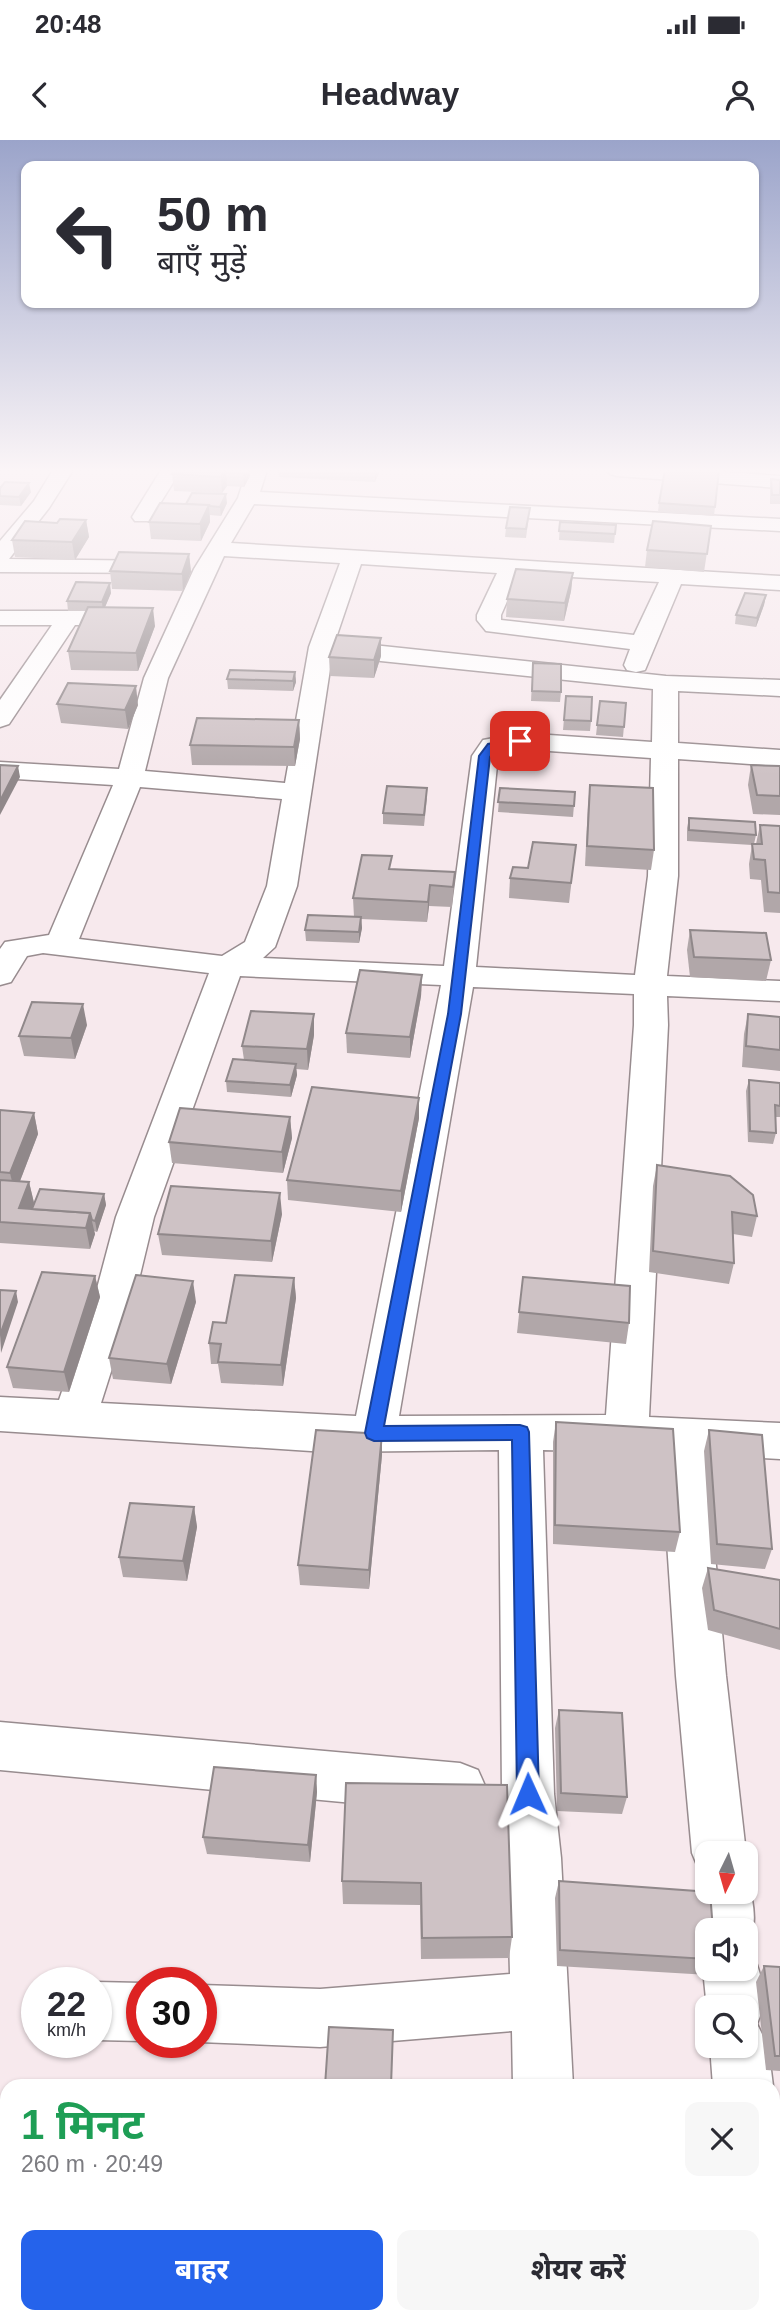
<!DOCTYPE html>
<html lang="hi">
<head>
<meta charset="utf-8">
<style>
  body { margin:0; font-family:Arial,"Noto Sans Devanagari",sans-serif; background:#f7f7f7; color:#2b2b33; height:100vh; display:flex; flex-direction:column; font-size:26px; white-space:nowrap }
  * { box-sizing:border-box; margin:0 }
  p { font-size:23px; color:#7c7c81 }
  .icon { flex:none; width:38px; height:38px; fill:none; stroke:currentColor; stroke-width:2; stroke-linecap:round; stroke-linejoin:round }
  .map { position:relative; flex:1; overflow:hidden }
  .sheet { position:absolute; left:0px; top:1939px; width:780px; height:245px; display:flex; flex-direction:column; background:#fff; border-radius:21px 21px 0 0; box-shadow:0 2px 5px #0004 }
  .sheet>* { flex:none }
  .guide { position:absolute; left:21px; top:21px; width:738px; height:147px; border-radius:14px; box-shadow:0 2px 5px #0004; background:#fff; color:#2b2b33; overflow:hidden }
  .needle { width:46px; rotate:185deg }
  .tools { position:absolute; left:695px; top:1701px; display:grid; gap:14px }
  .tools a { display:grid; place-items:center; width:63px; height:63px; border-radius:14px; background:#fff; box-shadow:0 2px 5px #0004; font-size:35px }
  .speed { position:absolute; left:21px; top:1827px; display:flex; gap:14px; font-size:35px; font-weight:700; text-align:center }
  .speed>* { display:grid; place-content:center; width:91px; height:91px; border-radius:50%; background:#fff; box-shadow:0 2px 5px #0004; line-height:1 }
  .speed small { font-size:18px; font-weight:400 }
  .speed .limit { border:10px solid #d22; background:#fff; color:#111 }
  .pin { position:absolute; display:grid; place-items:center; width:60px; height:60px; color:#fff; margin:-30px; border-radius:14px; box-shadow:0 4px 10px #0006 }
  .me { position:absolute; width:77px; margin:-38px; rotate:359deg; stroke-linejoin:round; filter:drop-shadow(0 0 5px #0008) }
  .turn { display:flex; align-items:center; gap:24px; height:147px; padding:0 21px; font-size:32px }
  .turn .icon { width:91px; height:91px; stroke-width:2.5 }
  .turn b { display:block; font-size:49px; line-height:60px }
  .round { display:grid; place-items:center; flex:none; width:74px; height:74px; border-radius:14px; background:#f7f7f7 }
  .summary { display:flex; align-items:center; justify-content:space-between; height:119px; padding:0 21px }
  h1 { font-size:42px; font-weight:700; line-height:52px; color:#1e9e55 }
  .primary-button { display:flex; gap:14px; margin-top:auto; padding:14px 21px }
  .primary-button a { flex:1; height:80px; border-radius:14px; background:#2563eb; color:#fff; font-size:28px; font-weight:700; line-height:80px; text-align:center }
  .primary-button a+a { background:#f7f7f7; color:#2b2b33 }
  .status { display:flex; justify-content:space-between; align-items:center; height:49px; padding:0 35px; background:#fff; direction:ltr }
  .status svg { height:19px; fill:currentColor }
  header { display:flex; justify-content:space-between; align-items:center; height:91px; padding:0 21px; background:#fff; font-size:32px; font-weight:700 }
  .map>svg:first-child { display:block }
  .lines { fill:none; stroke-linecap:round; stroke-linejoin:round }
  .minor-casing { stroke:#988c8f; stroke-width:3 }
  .minor { fill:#fff; fill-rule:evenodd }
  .wall { fill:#b1a7a9 }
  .shaded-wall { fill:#90888a }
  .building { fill:#cec2c5; stroke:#90888a; stroke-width:2 }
  .route { fill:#2563eb; stroke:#184099; stroke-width:2 }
</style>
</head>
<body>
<div class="status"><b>20:48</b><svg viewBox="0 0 49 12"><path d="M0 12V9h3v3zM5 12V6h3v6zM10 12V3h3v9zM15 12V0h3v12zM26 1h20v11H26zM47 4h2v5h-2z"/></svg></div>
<header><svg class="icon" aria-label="back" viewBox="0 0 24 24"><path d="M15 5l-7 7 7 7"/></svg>Headway<svg class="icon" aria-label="person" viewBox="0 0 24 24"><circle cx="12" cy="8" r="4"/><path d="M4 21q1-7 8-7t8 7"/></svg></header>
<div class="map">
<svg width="780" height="2184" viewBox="0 0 780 2184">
  <rect width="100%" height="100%" fill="#f7e9ed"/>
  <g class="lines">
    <g class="minor-casing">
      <g id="minor">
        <path d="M53 330H73L49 368 9 419 162 421 170 423 173 428 170 433 0 432V401L34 361Z"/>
        <path d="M161 330H181L149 381H135L132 377Z"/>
        <path d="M247 330H267L260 352 780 379V391L254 364 231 403 780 436V450L681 444 645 530 636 532 627 530 624 525 630 509 486 491 477 480V475L497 433 361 424 335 501 666 536 780 540V556L678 551V603L780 610V626L678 619V736L667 836 780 841V861L667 856 668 885 649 1277 780 1283V1319L706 1315 726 1536 746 1713H707V1752H746V1740C755 1762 757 1786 748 1808L751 1809C762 1835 768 1858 757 1884L768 1906 773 1946H713L710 1906H746V1867L707 1869 703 1829 707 1819V1829H746V1790H707V1809C696 1783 693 1759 703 1733L700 1732 692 1713 676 1536 661 1313 543 1310 554 1654 561 1718 573 1946H513L512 1891 320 1907 199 1902 201 1845 320 1849 510 1834 507 1718 502 1654 499 1310 326 1312 0 1291V1257L59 1260 95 1156 116 1077 209 833 43 813 27 816 11 842 0 845V809L5 802 49 795 113 645 0 638V622L119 629 144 538 194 429 238 358ZM224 416 340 423 309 507 285 643 145 631 168 538ZM519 434 659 442 634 495 501 480V475ZM332 516 653 549 652 602 520 593 483 600 472 616 444 826 263 818 275 807 297 746ZM520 609 651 618 648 736 635 835 476 827 498 616 501 612ZM140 647 282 659 267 746 245 802 222 816 79 799ZM240 836 441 845 356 1276 101 1263 135 1156 154 1077ZM473 847 634 854V885L606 1275 399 1276Z"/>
        <path d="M607 330H695L780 336V348L617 336 610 334Z"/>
        <path d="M0 471H136L144 473 148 478 144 483 136 485H75L9 584 0 587V560L52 485H0Z"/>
        <path d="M0 1582 460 1623 478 1630 486 1648 478 1666 460 1673 0 1630Z"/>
        <path d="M96 1842 142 1843V1901L96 1900Z"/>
        <path d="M774 2147 780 2150V2184H734V2177H774Z"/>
        <rect x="516" y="2177" width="66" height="7"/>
      </g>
    </g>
    <use href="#minor" class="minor"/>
  </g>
  <g class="wall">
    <path d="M175 330H250V336L244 347 227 346 222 353 174 351 172 334Z"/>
    <path d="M278 330H380L375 342 279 337Z"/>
    <path d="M719 330 714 376 658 372 659 363Z"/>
    <path d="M771 339 780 340V364H770V348Z"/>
    <path d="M0 348 31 352 21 366 0 365Z"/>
    <path d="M227 363 221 376 210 375V382L201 401 151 399 149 382 186 364Z"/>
    <path d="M530 368 526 398 505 397 506 388Z"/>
    <path d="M86 380 89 397 75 420 15 417 12 400 57 383Z"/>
    <path d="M560 382 616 385 614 403 559 400Z"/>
    <path d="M711 386 704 432 645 427 647 410Z"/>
    <path d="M189 414 191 432 183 451 112 449 110 431Z"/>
    <path d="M573 433 571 451 564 481 506 477 507 459Z"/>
    <path d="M111 453 105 467 155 486 138 531 71 530 68 511 86 471H68L67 461Z"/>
    <path d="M766 455 764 465 756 487 735 484 736 475Z"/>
    <path d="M381 516 374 538 330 536 329 517Z"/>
    <path d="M533 523 561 552 560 562 531 561Z"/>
    <path d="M295 532 296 542 293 551 228 549 227 539Z"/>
    <path d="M566 556 591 581 590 591 563 590Z"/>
    <path d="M600 561 626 563 623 597 596 595Z"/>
    <path d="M57 564 138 565 128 589 61 583Z"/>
    <path d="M299 580 300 599 295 626 192 625 190 605Z"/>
    <path d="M751 625 780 626V675L753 674 748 645Z"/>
    <path d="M590 645 654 710 651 730 585 726 588 664Z"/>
    <path d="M500 648 575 652 573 677 498 672Z"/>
    <path d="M427 658 424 686 383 684V673Z"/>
    <path d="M689 678 756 695 754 704H756L760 685 780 686V773L764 772 761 740 750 739 749 724 752 705 687 701V688Z"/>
    <path d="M576 705 569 763 509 758 510 738Z"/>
    <path d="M392 729 455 732 452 767 429 766 427 782 361 779 362 788 359 803 306 801 305 790 354 777 353 758Z"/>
    <path d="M690 790 771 820 766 841 690 837 687 810Z"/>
    <path d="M422 835 421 856 410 918 347 913 346 893Z"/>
    <path d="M748 874 780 877V931L742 927 744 894Z"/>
    <path d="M87 885 75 919 24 916 19 896Z"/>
    <path d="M314 895 308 930 296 929 297 935 291 957 227 952 226 941 244 920 242 906Z"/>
    <path d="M749 940 780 943V977H775L776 993 773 1004 748 1002 746 951Z"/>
    <path d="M419 958V978L401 1072 288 1060 287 1040Z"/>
    <path d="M0 970 34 973 38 994 20 1041 29 1042 34 1063 104 1054 106 1065 97 1092 94 1091 95 1094 90 1109 0 1103Z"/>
    <path d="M290 977 292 998 283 1033 172 1023 169 1002Z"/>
    <path d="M657 1025 757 1076 752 1097 733 1094 734 1123 729 1144 649 1132 653 1046Z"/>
    <path d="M282 1074 272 1122 162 1115 158 1094Z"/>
    <path d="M95 1136 100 1157 69 1252 13 1248 7 1227Z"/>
    <path d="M523 1137 629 1183 626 1204 517 1193Z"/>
    <path d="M294 1138 296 1158 283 1246 221 1243 218 1224H211L209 1203 226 1183Z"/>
    <path d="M196 1162 171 1244 113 1239 109 1218Z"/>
    <path d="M556 1282 680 1392 675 1412 553 1404V1302Z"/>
    <path d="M709 1290 772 1409 765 1429 711 1424 704 1311Z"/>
    <path d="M382 1294V1315L369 1449 300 1445 298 1425Z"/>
    <path d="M194 1367 197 1387 187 1441 123 1437 119 1417Z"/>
    <path d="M708 1428 780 1440V1510L708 1490 702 1448Z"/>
    <path d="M559 1570 627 1657 622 1674 557 1671 555 1588Z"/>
    <path d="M316 1635 317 1652 310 1722 207 1714 203 1697Z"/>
    <path d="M346 1643 512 1797 509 1818 421 1819 420 1765 343 1764 342 1741Z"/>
    <path d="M559 1741 707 1790V1829H711L709 1835 557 1826 555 1758Z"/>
    <path d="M764 1826 780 1827V1931L766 1930 756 1842Z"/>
  </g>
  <g class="shaded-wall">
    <path d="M226 330 227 346 222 353 221 337Z"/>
    <path d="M243 330H250V336L244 347Z"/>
    <path d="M375 330H380L375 342Z"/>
    <path d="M29 343 31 352 21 366 19 357Z"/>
    <path d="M226 354 227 363 221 376 220 367Z"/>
    <path d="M209 365 210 382 201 401 200 384Z"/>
    <path d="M86 380 89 397 75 420 72 402Z"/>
    <path d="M189 414 191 432 183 451 182 434Z"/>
    <path d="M573 433 571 451 564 481 565 463Z"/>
    <path d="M110 443 111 453 103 472 102 462Z"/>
    <path d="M766 455 764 465 756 487 757 478Z"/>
    <path d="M153 468 155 486 138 531 136 513Z"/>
    <path d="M381 498V516L374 538V520Z"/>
    <path d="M295 532 296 542 293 551V541Z"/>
    <path d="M136 546 138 565 128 589 125 570Z"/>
    <path d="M299 580 300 599 295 626 294 607Z"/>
    <path d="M18 626 20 637 0 675V661Z"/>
    <path d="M430 745 429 766 427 782 428 762Z"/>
    <path d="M361 777 362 788 359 803V792Z"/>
    <path d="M422 835 421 856 410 918V897Z"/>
    <path d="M83 864 87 885 75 919 71 898Z"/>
    <path d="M314 874V895L308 930 307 909Z"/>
    <path d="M296 924 297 935 291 957 290 945Z"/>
    <path d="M419 958V978L401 1072V1051Z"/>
    <path d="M34 973 38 994 15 1054 10 1033Z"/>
    <path d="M290 977 292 998 283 1033 282 1012Z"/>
    <path d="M29 1042 34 1063 26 1084 19 1068Z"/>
    <path d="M280 1053 282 1074 272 1122 271 1101Z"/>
    <path d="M104 1054 106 1065 97 1092 95 1081Z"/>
    <path d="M90 1073 95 1094 90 1109 86 1088Z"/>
    <path d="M95 1136 100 1157 69 1252 64 1232Z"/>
    <path d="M294 1138 296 1158 283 1246 281 1225Z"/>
    <path d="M193 1141 196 1162 171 1244 167 1224Z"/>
    <path d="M16 1151 18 1162 1 1213 0 1195Z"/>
    <path d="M382 1294V1315L369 1449V1430Z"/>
    <path d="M194 1367 197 1387 187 1441 183 1421Z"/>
    <path d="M316 1635 317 1652 310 1722 308 1705Z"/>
    <path d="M7 2018V2068L0 2088V2037Z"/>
    <path d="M76 2177H84L83 2184H75Z"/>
  </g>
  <g class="building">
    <path d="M175 330H225L221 337 172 334Z"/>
    <path d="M665 330H719L715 367 659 363Z"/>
    <path d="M771 339 780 340V355H772Z"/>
    <path d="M5 342 29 343 19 357 0 356V348Z"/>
    <path d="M192 353 226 354 220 367 186 364Z"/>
    <path d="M160 363 209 365 200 384 149 382Z"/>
    <path d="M510 367 530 368 526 389 506 388Z"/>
    <path d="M60 379 86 380 72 402 12 400 25 381 57 383Z"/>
    <path d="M653 381 711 386 707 414 647 410Z"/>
    <path d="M560 382 616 385 615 394 559 391Z"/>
    <path d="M119 412 189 414 182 434 110 431Z"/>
    <path d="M516 429 573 433 565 463 507 459Z"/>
    <path d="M76 442 110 443 102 462 67 461Z"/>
    <path d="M745 453 766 455 757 478 736 475Z"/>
    <path d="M88 467 153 468 136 513 68 511Z"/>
    <path d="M337 495 381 498 374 520 329 517Z"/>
    <path d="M533 523 561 524V552L532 551Z"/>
    <path d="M230 530 295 532 293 541 227 539Z"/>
    <path d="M68 543 136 546 125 570 57 564Z"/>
    <path d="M566 556 592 557 591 581 564 580Z"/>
    <path d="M600 561 626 563 624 587 597 585Z"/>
    <path d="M197 578 299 580 294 607 190 605Z"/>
    <path d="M0 625 18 626 0 661Z"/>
    <path d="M751 625 780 626V656L757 655Z"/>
    <path d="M590 645 653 648 654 710 587 706Z"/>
    <path d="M387 646 427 648 424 675 383 673Z"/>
    <path d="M500 648 575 652 574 666 498 662Z"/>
    <path d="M689 678 755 682 756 695 689 690Z"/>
    <path d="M760 685 780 686V753L768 752 765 720 754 719 752 704H762Z"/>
    <path d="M533 702 576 705 571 743 510 738 513 727 528 728Z"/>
    <path d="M362 715 392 716 389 729 455 732 453 747 430 745 428 762 353 758Z"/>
    <path d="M308 775 361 777 359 792 305 790Z"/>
    <path d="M690 790 766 793 771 820 694 817Z"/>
    <path d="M360 830 422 835 410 897 346 893Z"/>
    <path d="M32 862 83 864 71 898 19 896Z"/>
    <path d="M251 871 314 874 307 909 242 906Z"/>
    <path d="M748 874 780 877V910L746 906Z"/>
    <path d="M233 919 296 924 290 945 226 941Z"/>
    <path d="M749 940 780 943V966L775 965 776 993 750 991Z"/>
    <path d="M312 947 419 958 401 1051 287 1040Z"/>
    <path d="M180 968 290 977 282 1012 169 1002Z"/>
    <path d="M0 970 34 973 10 1033 0 1032Z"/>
    <path d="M657 1025 730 1036 753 1055 757 1076 732 1072 734 1123 653 1111Z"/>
    <path d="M0 1040 29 1042 19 1068 90 1073 86 1088 0 1082Z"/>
    <path d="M171 1046 280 1053 271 1101 158 1094Z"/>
    <path d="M40 1049 104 1054 95 1081 92 1080 90 1073 32 1069Z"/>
    <path d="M42 1132 95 1136 64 1232 7 1227Z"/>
    <path d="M136 1135 193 1141 167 1224 109 1218Z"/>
    <path d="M235 1135 294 1138 281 1225 218 1222 221 1204 209 1203 213 1182 226 1183Z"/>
    <path d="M523 1137 630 1146 629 1183 519 1172Z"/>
    <path d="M0 1150 16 1151 0 1195Z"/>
    <path d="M556 1282 673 1289 680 1392 555 1385Z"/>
    <path d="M316 1290 382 1294 369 1430 298 1425Z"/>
    <path d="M709 1290 762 1295 772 1409 717 1404Z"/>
    <path d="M130 1363 194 1367 183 1421 119 1417Z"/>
    <path d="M708 1428 780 1440V1489L714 1470Z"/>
    <path d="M559 1570 622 1573 627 1657 561 1653Z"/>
    <path d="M214 1627 316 1635 308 1705 203 1697Z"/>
    <path d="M346 1643 507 1645 512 1797 422 1798 421 1743 342 1741Z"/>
    <path d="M559 1741 710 1752 713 1790H707V1819L560 1810Z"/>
    <path d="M764 1826 780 1827V1916H775Z"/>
    <path d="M329 1887 393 1890 391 1946H325Z"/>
    <path d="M0 1992 7 1993V2018L0 2037Z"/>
    <path d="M32 2177H76L75 2184H31Z"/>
  </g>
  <linearGradient id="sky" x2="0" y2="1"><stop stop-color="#9ba4ca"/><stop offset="0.52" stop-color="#fbf5f7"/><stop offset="1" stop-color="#fbf5f7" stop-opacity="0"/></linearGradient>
  <rect width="780" height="636" fill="url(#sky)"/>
  <path class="route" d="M520 598H524V603L496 609 490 617 461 874 384 1286 520 1285 527 1287 529 1292 539 1654 536 1662 528 1665 520 1662 517 1654 512 1300 374 1301 367 1298 365 1293 448 874 479 616 488 604Z"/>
</svg>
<div class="tools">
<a><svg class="needle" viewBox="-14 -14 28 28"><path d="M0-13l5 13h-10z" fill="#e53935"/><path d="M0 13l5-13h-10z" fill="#7c7c81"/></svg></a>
<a><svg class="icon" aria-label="sound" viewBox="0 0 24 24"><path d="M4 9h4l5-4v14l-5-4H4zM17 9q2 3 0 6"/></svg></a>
<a><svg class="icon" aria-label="search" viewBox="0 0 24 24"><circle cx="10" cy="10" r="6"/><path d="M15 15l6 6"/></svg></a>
</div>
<div class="speed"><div>22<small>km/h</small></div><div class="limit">30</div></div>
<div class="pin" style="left:520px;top:601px;background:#d93025"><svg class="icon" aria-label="arrive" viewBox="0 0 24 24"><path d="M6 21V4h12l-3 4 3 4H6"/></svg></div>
<svg class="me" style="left:528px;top:1654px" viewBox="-20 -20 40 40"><path d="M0-17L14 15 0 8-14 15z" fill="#2563eb" stroke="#fff" stroke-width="4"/></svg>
<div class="guide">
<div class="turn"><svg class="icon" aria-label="left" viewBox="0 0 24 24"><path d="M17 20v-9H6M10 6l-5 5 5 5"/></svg><div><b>50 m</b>बाएँ मुड़ें</div></div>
</div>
<section class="sheet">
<div class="summary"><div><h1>1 मिनट</h1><p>260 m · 20:49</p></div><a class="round"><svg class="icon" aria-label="close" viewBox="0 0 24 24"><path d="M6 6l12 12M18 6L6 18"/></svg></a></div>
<div class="primary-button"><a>बाहर</a><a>शेयर करें</a></div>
</section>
</div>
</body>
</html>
